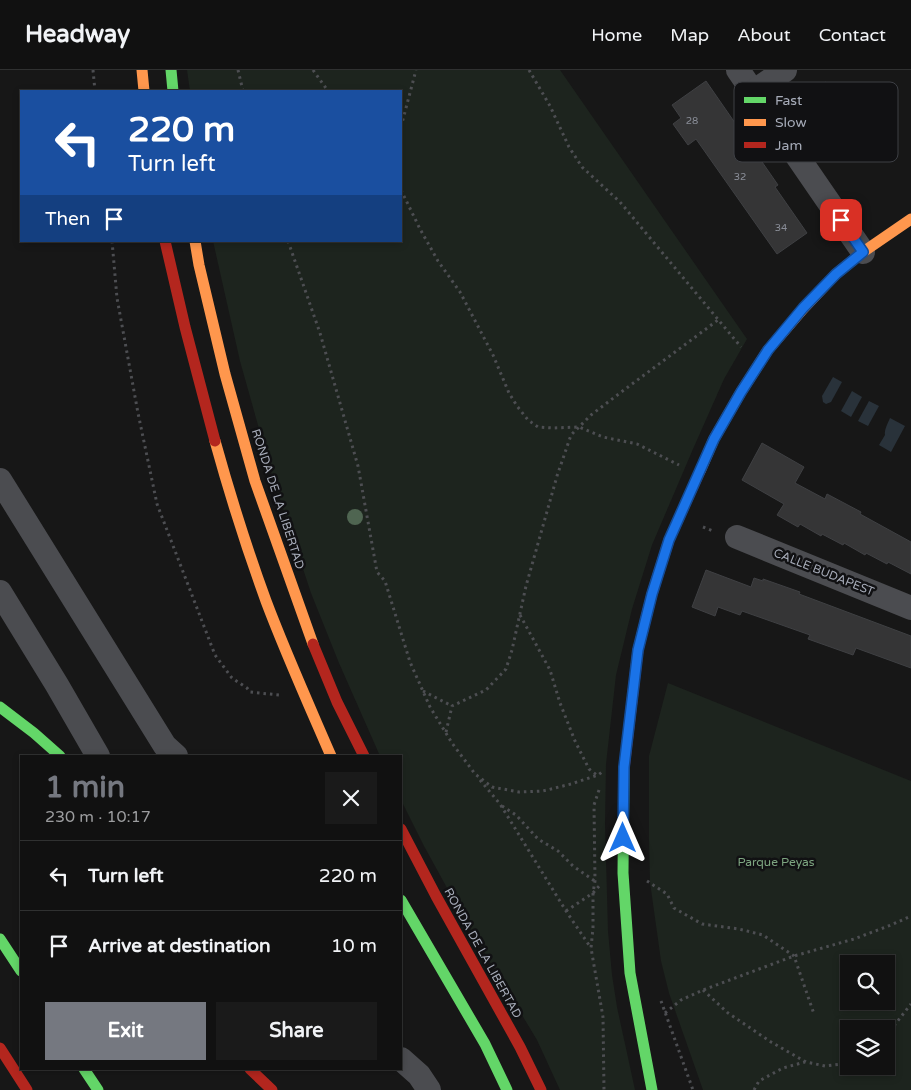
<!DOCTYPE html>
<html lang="en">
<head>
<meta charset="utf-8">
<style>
  body { margin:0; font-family:"Varela Round",sans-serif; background:#1a1a1a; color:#f1f3f6; height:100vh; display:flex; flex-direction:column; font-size:19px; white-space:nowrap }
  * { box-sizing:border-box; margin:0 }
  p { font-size:16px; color:#9c9d9f }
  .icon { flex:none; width:28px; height:28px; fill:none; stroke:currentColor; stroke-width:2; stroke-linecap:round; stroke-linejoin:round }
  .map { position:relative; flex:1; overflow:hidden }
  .drawer { position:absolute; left:20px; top:685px; width:382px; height:315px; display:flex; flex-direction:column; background:#111; border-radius:0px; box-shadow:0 2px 8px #0003,0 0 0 1px #303131 }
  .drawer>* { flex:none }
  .banner { position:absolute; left:20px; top:20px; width:382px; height:152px; border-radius:0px; box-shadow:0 2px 8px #0003,0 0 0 1px #303131; background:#1a4fa0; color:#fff; overflow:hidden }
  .fabs { position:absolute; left:840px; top:885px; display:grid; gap:10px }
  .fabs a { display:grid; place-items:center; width:55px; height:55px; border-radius:0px; background:#111; box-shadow:0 2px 8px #0003,0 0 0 1px #303131; font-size:25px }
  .pin { position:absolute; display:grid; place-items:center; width:42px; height:42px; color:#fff; margin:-21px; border-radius:10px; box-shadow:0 2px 8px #0006 }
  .me { position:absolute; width:55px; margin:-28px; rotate:0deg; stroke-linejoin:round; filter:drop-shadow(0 0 4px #0008) }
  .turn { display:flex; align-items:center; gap:18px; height:105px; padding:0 25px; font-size:22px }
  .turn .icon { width:65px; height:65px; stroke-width:2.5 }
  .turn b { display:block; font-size:35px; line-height:42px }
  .then { display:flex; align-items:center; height:48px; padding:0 25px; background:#0003; gap:10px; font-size:19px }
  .round { display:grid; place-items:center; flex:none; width:52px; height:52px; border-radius:0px; background:#1a1a1a }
  .headline { display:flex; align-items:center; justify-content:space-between; height:85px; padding:0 25px }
  h1 { font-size:30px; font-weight:700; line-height:38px; color:#757880 }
  .primary-button { display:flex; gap:10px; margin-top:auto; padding:10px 25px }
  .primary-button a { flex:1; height:58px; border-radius:0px; background:#757880; color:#fff; font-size:20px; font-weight:700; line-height:58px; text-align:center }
  .primary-button a+a { background:#1a1a1a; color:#f1f3f6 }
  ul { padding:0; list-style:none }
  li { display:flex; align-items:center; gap:15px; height:70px; padding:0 25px; border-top:1px solid #303131 }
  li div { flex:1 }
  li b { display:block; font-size:19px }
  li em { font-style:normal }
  header { display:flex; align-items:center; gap:30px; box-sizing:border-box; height:70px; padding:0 25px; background:#111; border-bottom:1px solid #303131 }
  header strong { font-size:24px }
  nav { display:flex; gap:28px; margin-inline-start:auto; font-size:18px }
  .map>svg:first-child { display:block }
  .green { fill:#1d241e; fill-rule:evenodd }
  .water { fill:#29323a }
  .building { fill:#353536; stroke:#3f4043 }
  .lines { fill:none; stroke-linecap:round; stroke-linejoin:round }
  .path { stroke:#4d4e52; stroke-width:3; stroke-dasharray:2.5 4; stroke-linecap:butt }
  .street { stroke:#4b4c50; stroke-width:24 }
  .fast { stroke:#63d668; stroke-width:11 }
  .slow { stroke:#ff974d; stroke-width:11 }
  .jam { stroke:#b3261e; stroke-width:11 }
  .tree { fill:#4f6551 }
  .route-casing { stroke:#114b97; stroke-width:12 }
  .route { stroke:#1a73e8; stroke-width:9 }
  .labels { text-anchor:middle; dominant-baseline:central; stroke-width:5; stroke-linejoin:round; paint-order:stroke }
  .number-label { font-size:10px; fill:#8a8e98 }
  .street-label { font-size:12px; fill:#a7acb9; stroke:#111113 }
  .park-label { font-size:12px; fill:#7da580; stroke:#111113 }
  .key { fill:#111113; stroke:#3e4045; stroke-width:1 }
  .key-label { font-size:14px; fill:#a7acb9 }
</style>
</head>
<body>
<header>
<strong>Headway</strong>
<nav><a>Home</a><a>Map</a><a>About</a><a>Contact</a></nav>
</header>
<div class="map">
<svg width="911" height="1020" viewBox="0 0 911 1020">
  <rect width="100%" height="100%" fill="#171717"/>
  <g class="green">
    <path d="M187 0H560L747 269 724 309 693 379 652 475 632 539 616 605 606 694 605 754 608 861 612 905 617 937 635 1020H560L537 970 463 847 424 776 401 730V686H380L339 593 311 523 272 405 240 291 213 171H401V21H190Z"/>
    <path d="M668 613 911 711V1020H703L669 923 661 891 650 812 649 770V686ZM849 894H886V931H849ZM849 959H886V996H849Z"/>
  </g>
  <g class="water">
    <path d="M833 307 842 312 831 332 826 334 823 332 822 326Z"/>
    <path d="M852 321 862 327 851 347 841 341Z"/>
    <path d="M869 331 879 336 868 356 858 351Z"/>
    <path d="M890 348 905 356 891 382 879 375 885 365C884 360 888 353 890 348Z"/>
  </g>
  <g class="building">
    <path d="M706 11 778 115 775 117 807 163 777 184 696 69 688 75 673 54 681 48 672 35Z"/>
    <path d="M826 12 844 39 817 58 798 31Z"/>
    <path d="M762 373 804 397 795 413 825 429 827 424 861 442 860 444 911 472V504L888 492 887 494 866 483 865 485 844 473 843 475 822 464 821 466 800 454 798 457 777 445 784 434 742 410Z"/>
    <path d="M706 500 751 517 754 508 763 511V509L800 522 799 524 911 566V598L856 578 853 585 808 569 810 565 742 541 740 545 718 537 715 546 692 537Z"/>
  </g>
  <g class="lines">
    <g class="path">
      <path d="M93 0 95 21"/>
      <path d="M238 0 243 21"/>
      <path d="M313 0 328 21"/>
      <path d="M529 0 550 36 569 77 582 97 620 132 741 277"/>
      <path d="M401 57 416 0"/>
      <path d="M401 120 420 159 438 191 460 222 493 285 509 323 517 336 528 350 538 357 553 358 579 357 603 367 637 374 679 395"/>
      <path d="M112 171 117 228 138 343 157 434 215 585 232 608 247 618 250 622 279 625"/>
      <path d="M288 171 320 263 358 396 377 502 385 511 410 592 430 637 452 673 475 704 492 717 519 722 543 721 571 714 598 705 602 702"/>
      <path d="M703 457 713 461"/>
      <path d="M520 545 550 600 560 633 575 671 589 699 598 706"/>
      <path d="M423 621 452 636"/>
      <path d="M446 662 452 636 486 620 506 599 512 580 526 516 557 406 571 365 591 345 620 323 718 250"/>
      <path d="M480 710 500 734 566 841 591 878"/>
      <path d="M599 720 594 735 595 811 593 823V858L591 878 603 947 604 1020"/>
      <path d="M502 736 516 745 538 769 558 781 573 796 596 812"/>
      <path d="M647 811 667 824 674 838 702 854 739 859 763 865 794 886 814 944"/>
      <path d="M566 841 593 823 601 814"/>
      <path d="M703 920 728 943 771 972 806 992 825 996 849 993"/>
      <path d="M661 931 693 1020"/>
      <path d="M665 943 681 930 703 920 794 886 854 869 891 855 911 846"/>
      <path d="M886 966 911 934"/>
      <path d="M754 1020 759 1011 783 998 805 992"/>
    </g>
    <g class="street">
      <path d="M738 0 863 182"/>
      <path d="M753 22 785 0"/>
      <path d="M0 410 165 676 176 686"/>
      <path d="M737 467 911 538"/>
      <path d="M0 522 57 615 98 686"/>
      <path d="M401 989 419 1005 429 1020"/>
    </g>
    <g class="fast">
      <path d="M171 0 173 21"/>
      <path d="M0 637 34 663 60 686"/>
      <path d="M624 699 623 803 630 903 652 1020"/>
      <path d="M401 830 485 974 507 1020"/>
      <path d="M0 869 21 901"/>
      <path d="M84 999 98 1020"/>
    </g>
    <g class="slow">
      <path d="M142 0 144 21"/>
      <path d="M195 171 199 195 225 304 255 411 313 574"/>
      <path d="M215 371C230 425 247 479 266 531 286 584 309 635 331 686"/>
      <path d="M700 401 714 369 741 322 768 280 803 239 836 204 863 182 911 149"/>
    </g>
    <g class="jam">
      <path d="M165 171 185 257 215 371"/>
      <path d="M313 574 337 632 364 686"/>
      <path d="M624 699 638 580 652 524 669 470 700 401"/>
      <path d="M401 759 436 826 520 977 541 1020"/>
      <path d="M0 978 27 1020"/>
      <path d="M250 999 272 1020"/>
    </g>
  </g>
  <circle class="tree" cx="355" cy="447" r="8"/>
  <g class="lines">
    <g class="route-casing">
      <path id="route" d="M623 768 624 697 638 580 652 524 669 470 714 369 741 322 768 280 803 238 836 204 863 182 841 150"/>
    </g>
    <use href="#route" class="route"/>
  </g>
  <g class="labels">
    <g class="number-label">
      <text x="692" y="51">28</text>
      <text x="740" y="107">32</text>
      <text x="781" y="158">34</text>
    </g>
    <g class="street-label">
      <text transform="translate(278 429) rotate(72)">RONDA DE LA LIBERTAD</text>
      <text transform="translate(824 502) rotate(22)">CALLE BUDAPEST</text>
      <text transform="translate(483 883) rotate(61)">RONDA DE LA LIBERTAD</text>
    </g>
    <g class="park-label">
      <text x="776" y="792">Parque Peyas</text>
    </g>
  </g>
  <rect x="734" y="12" width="164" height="80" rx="8" class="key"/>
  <rect x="744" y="27" width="22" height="6" fill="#63d668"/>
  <rect x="744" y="49" width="22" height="7" fill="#ff974d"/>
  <rect x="744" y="72" width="22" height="6" fill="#b3261e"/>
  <g class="key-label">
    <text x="775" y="35">Fast</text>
    <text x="775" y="57">Slow</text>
    <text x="775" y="80">Jam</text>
  </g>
</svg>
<div class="fabs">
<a><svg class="icon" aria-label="search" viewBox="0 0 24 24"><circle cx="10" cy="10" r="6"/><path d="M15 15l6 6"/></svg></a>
<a><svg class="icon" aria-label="layers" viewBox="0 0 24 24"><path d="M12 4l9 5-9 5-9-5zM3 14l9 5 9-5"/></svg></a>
</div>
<div class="pin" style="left:841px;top:150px;background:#d93025"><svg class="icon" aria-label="arrive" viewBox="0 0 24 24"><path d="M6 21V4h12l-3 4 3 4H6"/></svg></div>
<svg class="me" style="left:623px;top:768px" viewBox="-20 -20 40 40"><path d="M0-17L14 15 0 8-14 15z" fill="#1a73e8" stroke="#fff" stroke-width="4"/></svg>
<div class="banner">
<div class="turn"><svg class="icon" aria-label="left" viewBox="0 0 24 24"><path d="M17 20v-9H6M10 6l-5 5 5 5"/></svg><div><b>220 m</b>Turn left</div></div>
<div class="then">Then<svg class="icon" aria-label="arrive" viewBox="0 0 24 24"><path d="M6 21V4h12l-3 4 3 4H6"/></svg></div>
</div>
<section class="drawer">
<div class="headline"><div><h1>1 min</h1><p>230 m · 10:17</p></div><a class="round"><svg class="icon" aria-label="close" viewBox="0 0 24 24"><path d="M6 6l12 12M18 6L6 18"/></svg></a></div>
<ul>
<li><svg class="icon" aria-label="left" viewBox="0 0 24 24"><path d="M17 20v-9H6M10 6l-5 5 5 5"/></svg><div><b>Turn left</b></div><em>220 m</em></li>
<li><svg class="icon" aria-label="arrive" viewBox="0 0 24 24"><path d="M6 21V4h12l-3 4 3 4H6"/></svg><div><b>Arrive at destination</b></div><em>10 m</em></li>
</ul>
<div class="primary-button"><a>Exit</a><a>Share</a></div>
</section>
</div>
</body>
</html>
